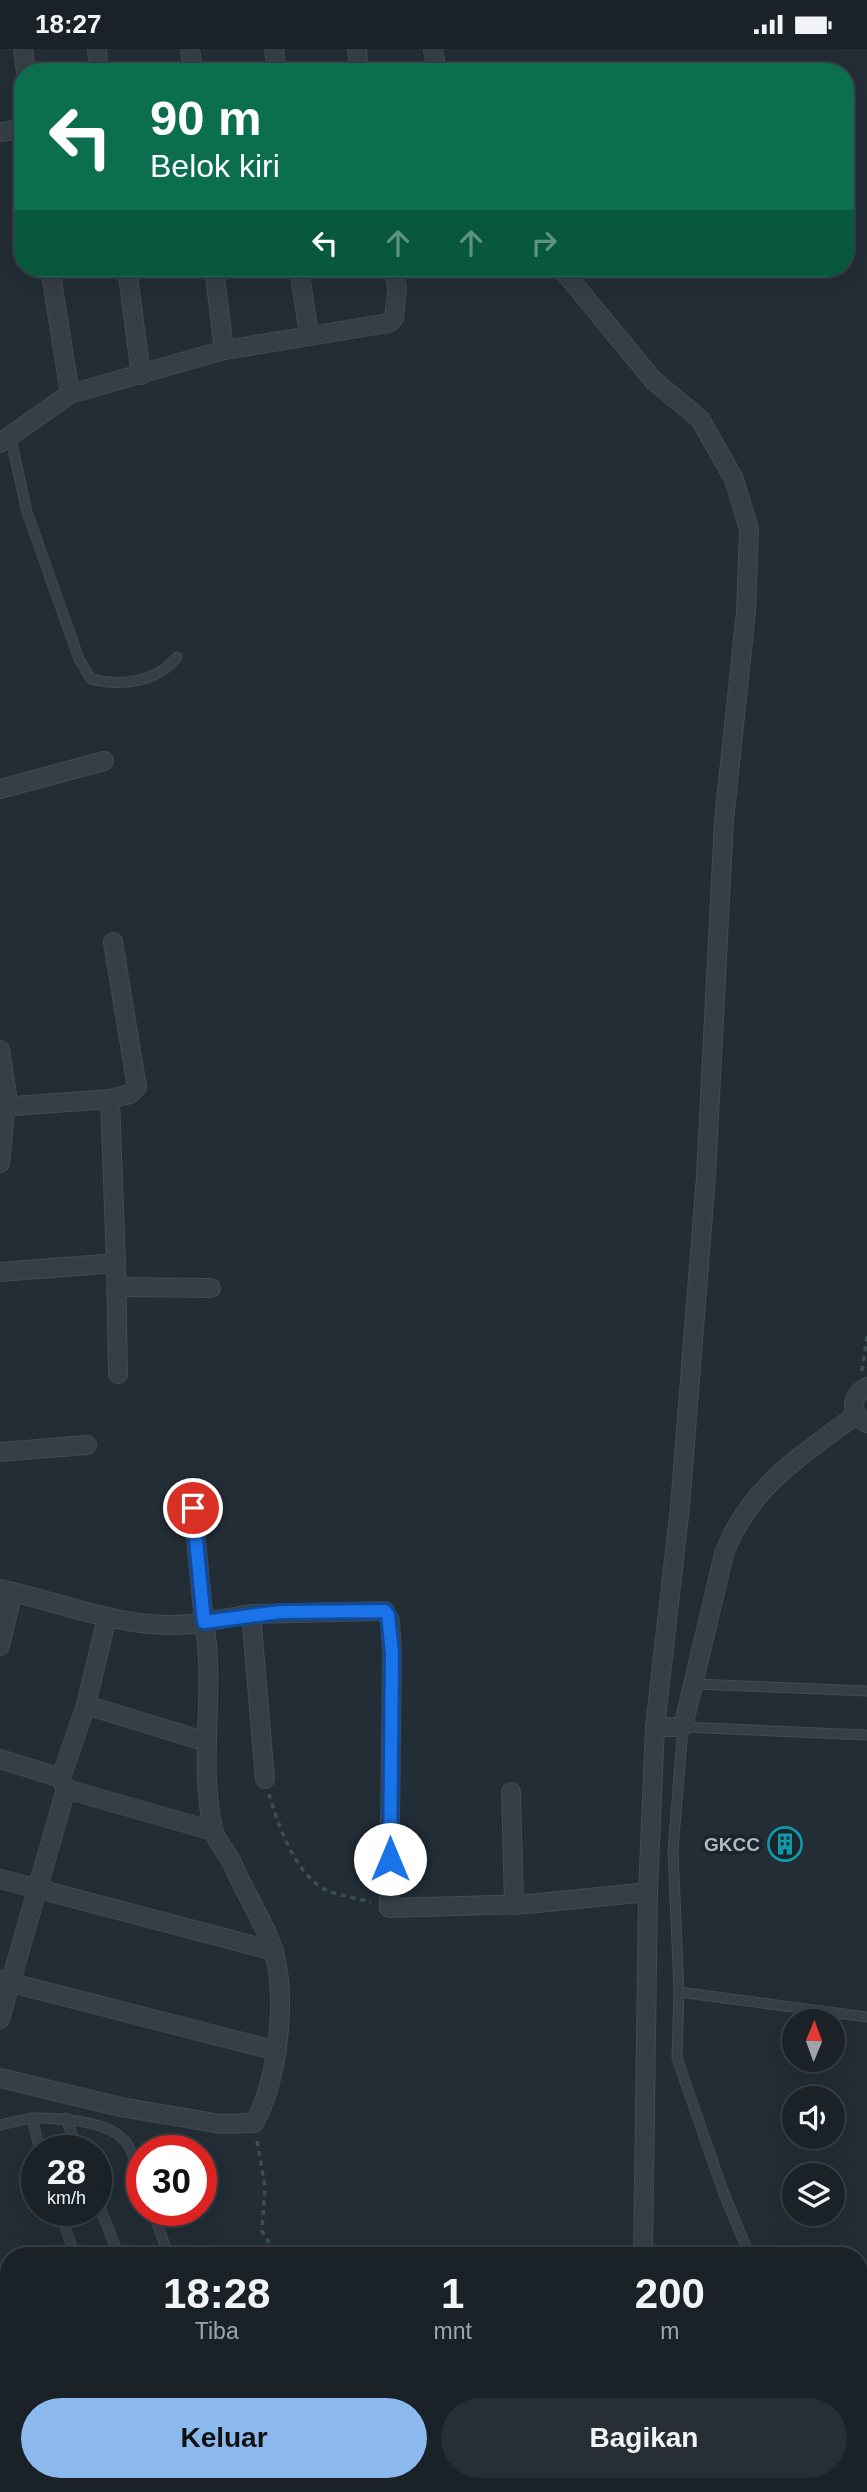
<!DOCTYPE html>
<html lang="id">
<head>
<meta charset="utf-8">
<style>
  body { margin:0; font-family:Helvetica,sans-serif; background:#272f34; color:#f1f3f6; height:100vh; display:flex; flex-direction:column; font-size:26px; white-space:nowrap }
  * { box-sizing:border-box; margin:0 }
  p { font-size:23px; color:#9fa4a8 }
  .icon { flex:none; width:38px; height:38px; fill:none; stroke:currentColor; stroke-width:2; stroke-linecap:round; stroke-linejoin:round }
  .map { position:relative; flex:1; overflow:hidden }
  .side { position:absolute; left:0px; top:2198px; width:868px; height:245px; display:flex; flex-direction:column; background:#1a2228; border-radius:28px 28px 0 0; box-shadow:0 7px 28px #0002,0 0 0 2px #383f45 }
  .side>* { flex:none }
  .top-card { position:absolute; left:14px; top:14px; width:840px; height:214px; border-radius:28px; box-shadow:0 7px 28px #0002,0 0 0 2px #383f45; background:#0b6e4f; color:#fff; overflow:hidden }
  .needle { width:46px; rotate:1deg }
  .tools { position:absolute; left:782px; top:1960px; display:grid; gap:14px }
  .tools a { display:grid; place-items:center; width:63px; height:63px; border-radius:50%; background:#1a2228; box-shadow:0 7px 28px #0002,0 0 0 2px #383f45; font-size:35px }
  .speed { position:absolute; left:21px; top:2086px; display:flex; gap:14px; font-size:35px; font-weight:700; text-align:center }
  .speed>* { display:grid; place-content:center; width:91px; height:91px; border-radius:50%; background:#1a2228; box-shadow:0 7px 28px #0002,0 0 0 2px #383f45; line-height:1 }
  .speed small { font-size:18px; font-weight:400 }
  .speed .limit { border:10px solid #d22; background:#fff; color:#111 }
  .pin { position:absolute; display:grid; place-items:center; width:60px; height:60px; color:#fff; margin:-30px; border:4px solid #fff; border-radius:50%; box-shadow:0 2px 7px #0007 }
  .me { position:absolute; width:77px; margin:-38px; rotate:0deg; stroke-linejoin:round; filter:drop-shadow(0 0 5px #0008) }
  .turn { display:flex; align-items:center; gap:24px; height:147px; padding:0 21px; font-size:32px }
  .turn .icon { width:91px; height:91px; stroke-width:2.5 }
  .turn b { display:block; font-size:49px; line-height:60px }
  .lanes { display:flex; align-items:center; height:66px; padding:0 21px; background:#0003; justify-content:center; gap:35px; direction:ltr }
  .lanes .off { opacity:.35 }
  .eta { display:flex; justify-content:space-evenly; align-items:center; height:119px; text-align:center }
  .eta b { font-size:42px; font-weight:700; line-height:49px }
  .primary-button { display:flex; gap:14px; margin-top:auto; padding:14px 21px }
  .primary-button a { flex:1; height:80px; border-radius:42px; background:#8bb9ee; color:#111; font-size:28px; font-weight:700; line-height:80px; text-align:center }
  .primary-button a+a { background:#272f34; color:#f1f3f6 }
  .status { display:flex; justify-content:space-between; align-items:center; height:49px; padding:0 35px; background:#1a2228; direction:ltr }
  .status svg { height:19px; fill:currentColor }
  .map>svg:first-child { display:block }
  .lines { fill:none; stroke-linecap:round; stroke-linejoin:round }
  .lane-casing { stroke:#424a53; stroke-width:11 }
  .street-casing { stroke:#424a53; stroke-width:20 }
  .path { stroke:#3d5050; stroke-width:3.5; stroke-dasharray:5 5; stroke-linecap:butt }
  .lane { stroke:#363e47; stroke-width:9 }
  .street { stroke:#363e47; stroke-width:18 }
  .route-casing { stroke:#114b97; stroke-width:18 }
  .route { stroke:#1a73e8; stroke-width:12 }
  .labels { text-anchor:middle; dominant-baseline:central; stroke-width:7; stroke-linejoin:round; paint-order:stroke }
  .poi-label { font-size:19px; font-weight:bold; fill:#b1b9c3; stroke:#1b232c; text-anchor:end }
</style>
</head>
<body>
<div class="status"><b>18:27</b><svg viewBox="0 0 49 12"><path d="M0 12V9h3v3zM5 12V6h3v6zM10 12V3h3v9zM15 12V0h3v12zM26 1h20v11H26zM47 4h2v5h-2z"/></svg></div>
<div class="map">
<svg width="867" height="2443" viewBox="0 0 867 2443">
  <rect width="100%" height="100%" fill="#232d36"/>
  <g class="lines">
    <g class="lane-casing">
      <g id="lane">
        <path d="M10 386 27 463 79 610 91 630C121 638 157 633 177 608"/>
        <path d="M694 1635 867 1642"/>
        <path d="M679 1943 867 1968"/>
        <path d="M66 2069 78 2102"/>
        <path d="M0 2076 32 2069"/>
        <path d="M40 2102 32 2069C57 2069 102 2071 122 2089 133 2098 137 2121 142 2134"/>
        <path d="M96 2148 119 2207"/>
        <path d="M59 2161 75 2207"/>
        <path d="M152 2161 169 2207"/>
        <path d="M750 2207 724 2145 677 2009 679 1943 673 1801 683 1678 867 1686"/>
        <path d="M859 2326 867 2311"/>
        <path d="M859 2330 867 2336"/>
        <path d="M859 2374 867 2368"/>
        <path d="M120 2443 134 2434"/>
        <path d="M193 2443 195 2434"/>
        <path d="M826 2443 827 2434"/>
      </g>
    </g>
    <g class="street-casing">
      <g id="street">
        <path d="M23 0 26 23"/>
        <path d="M97 0 99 23"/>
        <path d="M190 0 193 23"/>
        <path d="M274 0 277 23"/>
        <path d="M357 0 359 23"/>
        <path d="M433 0 437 23"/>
        <path d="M0 83 23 80"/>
        <path d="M50 219 70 345"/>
        <path d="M127 219 141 326"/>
        <path d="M214 219 224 301"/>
        <path d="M299 219 309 286"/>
        <path d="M561 219 653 331 700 370 734 430 749 480 746 563 724 771 706 1127 680 1458 655 1678 648 1843 643 2207"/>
        <path d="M0 394 70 345 224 301 389 274 394 269 397 241 394 219"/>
        <path d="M0 740 104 712"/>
        <path d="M0 1001 7 1046 0 1114"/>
        <path d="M110 1050 130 1045 137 1038 113 893"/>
        <path d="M0 1058 110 1050 116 1214 0 1223"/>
        <path d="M116 1214 118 1325"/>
        <path d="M117 1238 211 1239"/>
        <path d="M867 1338C850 1347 849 1366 867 1374"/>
        <path d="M0 1403 87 1396"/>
        <path d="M193 1459 204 1573 251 1565"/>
        <path d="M0 1540C66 1554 135 1586 204 1573 216 1641 198 1712 213 1780 216 1793 228 1804 233 1816 245 1845 265 1873 274 1903 287 1950 278 2032 254 2074L220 2075 121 2058 0 2029"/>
        <path d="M0 1597 13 1543"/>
        <path d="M86 1656 207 1693"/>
        <path d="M655 1678H683L724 1505C749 1438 801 1407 856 1366"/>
        <path d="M0 1710 61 1729"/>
        <path d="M265 1730 251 1565 385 1562 390 1572 392 1604 389 1859 528 1855 648 1843"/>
        <path d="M66 1740 213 1782"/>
        <path d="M511 1743 514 1856"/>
        <path d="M0 1830 274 1902"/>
        <path d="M0 1931 277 2002"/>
        <path d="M0 1970 66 1740 61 1729 86 1656 107 1568"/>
        <path d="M443 2443V2434"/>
        <path d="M624 2443V2434"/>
      </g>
    </g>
    <g class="path">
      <path d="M862 1322 867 1287"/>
      <path d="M269 1745C278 1776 296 1828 328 1842 341 1847 357 1849 371 1853"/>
      <path d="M257 2092 265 2138 262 2182 277 2207"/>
    </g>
    <use href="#lane" class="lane"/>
    <use href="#street" class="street"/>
  </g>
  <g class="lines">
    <g class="route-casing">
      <path id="route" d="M193 1459 204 1573 280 1563 385 1562 388 1566 392 1604 390 1810"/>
    </g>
    <use href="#route" class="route"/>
  </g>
  <defs>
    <g id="building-ring" transform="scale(1.75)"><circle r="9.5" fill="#1b232c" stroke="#0f9aa8" stroke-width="1.5"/><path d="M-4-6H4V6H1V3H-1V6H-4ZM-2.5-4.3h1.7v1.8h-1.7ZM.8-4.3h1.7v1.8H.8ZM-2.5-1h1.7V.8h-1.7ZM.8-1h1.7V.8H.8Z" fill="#0f9aa8"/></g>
  </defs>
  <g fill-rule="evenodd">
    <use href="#building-ring" x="785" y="1795"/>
  </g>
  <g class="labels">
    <g class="poi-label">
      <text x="760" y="1795">GKCC</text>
    </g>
  </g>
</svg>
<div class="tools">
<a><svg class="needle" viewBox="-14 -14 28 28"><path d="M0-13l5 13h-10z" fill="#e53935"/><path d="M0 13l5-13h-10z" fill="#9fa4a8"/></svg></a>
<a><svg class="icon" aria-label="sound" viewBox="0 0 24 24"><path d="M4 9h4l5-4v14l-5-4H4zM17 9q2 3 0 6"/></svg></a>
<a><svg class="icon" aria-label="layers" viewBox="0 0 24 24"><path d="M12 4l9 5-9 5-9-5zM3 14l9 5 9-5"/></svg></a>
</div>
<div class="speed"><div>28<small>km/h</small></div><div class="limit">30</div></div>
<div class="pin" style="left:193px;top:1459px;background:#d93025"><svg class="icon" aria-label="arrive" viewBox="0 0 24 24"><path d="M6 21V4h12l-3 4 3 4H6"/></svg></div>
<svg class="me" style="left:390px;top:1810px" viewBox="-20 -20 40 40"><circle r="19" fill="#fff"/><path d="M0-13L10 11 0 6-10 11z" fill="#1a73e8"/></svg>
<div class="top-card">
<div class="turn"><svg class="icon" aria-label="left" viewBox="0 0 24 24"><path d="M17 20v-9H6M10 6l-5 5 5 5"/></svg><div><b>90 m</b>Belok kiri</div></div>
<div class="lanes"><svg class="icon" aria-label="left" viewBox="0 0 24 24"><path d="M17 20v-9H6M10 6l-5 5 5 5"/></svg><svg class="icon off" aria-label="ahead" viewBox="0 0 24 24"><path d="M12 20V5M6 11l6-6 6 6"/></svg><svg class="icon off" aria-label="ahead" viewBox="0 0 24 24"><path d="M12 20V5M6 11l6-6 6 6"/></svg><svg class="icon off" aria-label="right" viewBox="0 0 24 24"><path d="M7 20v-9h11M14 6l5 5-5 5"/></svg></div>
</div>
<section class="side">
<div class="eta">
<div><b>18:28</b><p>Tiba</p></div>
<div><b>1</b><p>mnt</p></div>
<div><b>200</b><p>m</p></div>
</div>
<div class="primary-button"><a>Keluar</a><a>Bagikan</a></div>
</section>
</div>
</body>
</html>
